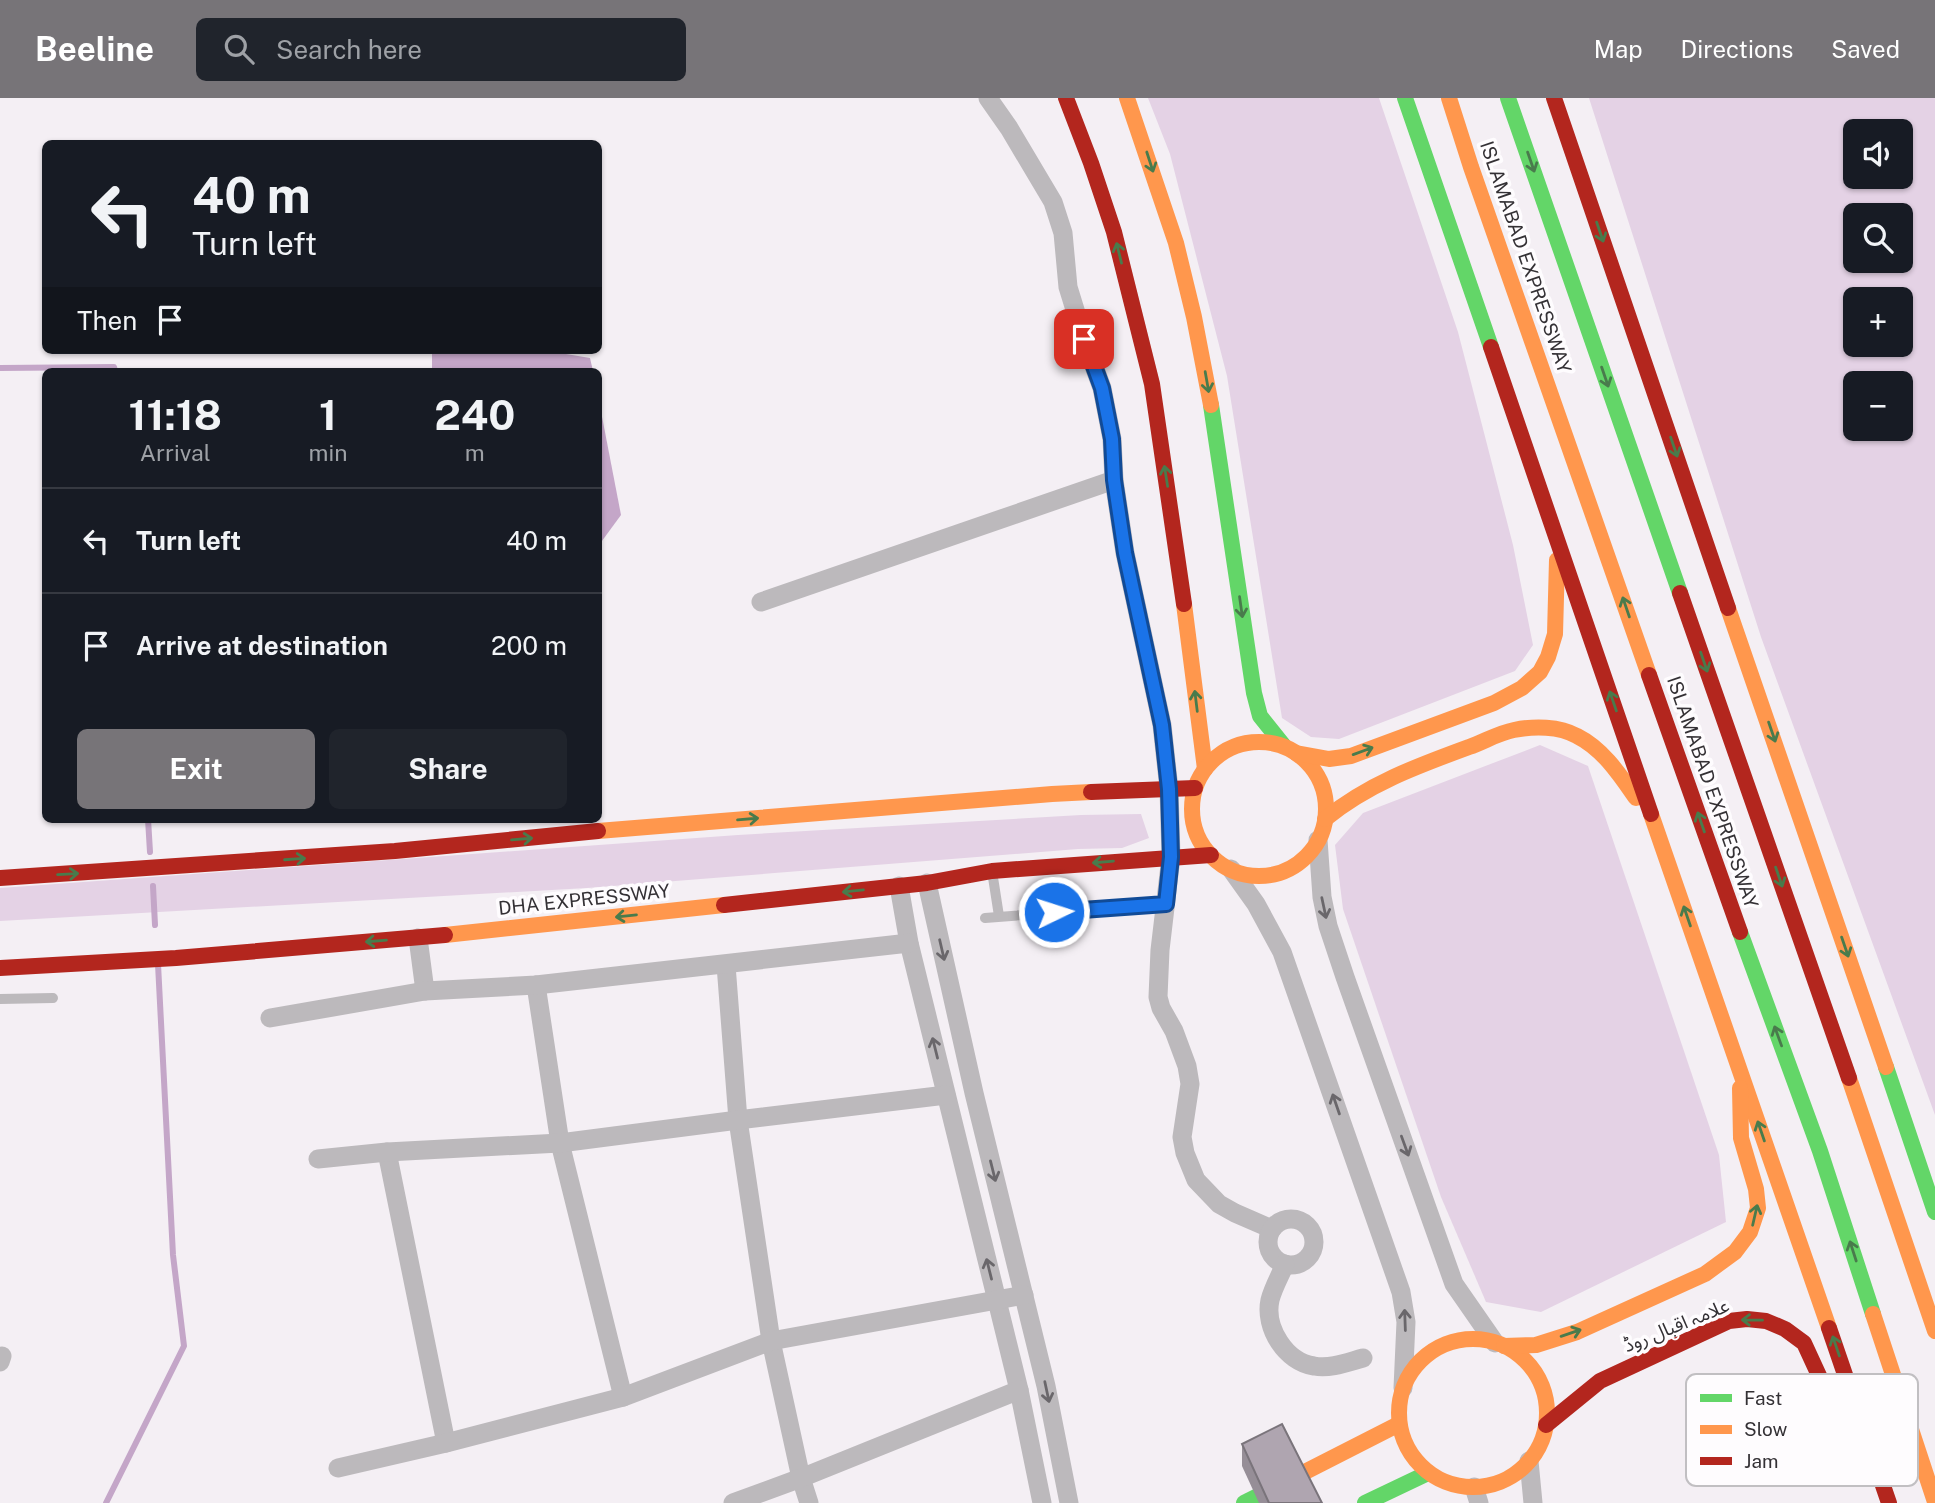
<!DOCTYPE html>
<html lang="en">
<head>
<meta charset="utf-8">
<style>
  body { margin:0; font-family:"Public Sans","Noto Sans Arabic",sans-serif; background:#20242c; color:#f1f3f6; height:100vh; display:flex; flex-direction:column; font-size:26px; white-space:nowrap }
  * { box-sizing:border-box; margin:0 }
  p { font-size:23px; color:#9ea1a6 }
  .icon { flex:none; width:38px; height:38px; fill:none; stroke:currentColor; stroke-width:2; stroke-linecap:round; stroke-linejoin:round }
  .map { position:relative; flex:1; overflow:hidden }
  .details { position:absolute; left:42px; top:270px; width:560px; height:455px; display:flex; flex-direction:column; background:#171b24; border-radius:10px; box-shadow:0 2px 5px #0004 }
  .details>* { flex:none }
  .banner { position:absolute; left:42px; top:42px; width:560px; height:214px; border-radius:10px; box-shadow:0 2px 5px #0004; background:#171b24; color:#f1f3f6; overflow:hidden }
  .buttons { position:absolute; left:1843px; top:21px; display:grid; gap:14px }
  .buttons a { display:grid; place-items:center; width:70px; height:70px; border-radius:10px; background:#171b24; box-shadow:0 2px 5px #0004; font-size:35px }
  .pin { position:absolute; display:grid; place-items:center; width:60px; height:60px; color:#fff; margin:-30px; border-radius:14px; box-shadow:0 4px 10px #0006 }
  .me { position:absolute; width:77px; margin:-38px; rotate:86deg; stroke-linejoin:round; filter:drop-shadow(0 0 5px #0008) }
  .turn { display:flex; align-items:center; gap:24px; height:147px; padding:0 35px; font-size:32px }
  .turn .icon { width:91px; height:91px; stroke-width:2.5 }
  .turn b { display:block; font-size:49px; line-height:60px }
  .then { display:flex; align-items:center; height:66px; padding:0 35px; background:#0003; gap:14px; font-size:26px }
  .eta { display:flex; justify-content:space-evenly; align-items:center; height:119px; text-align:center }
  .eta b { font-size:42px; font-weight:700; line-height:49px }
  .action { display:flex; gap:14px; margin-top:auto; padding:14px 35px }
  .action a { flex:1; height:80px; border-radius:10px; background:#777478; color:#fff; font-size:28px; font-weight:700; line-height:80px; text-align:center }
  .action a+a { background:#20242c; color:#f1f3f6 }
  ul { padding:0; list-style:none }
  li { display:flex; align-items:center; gap:21px; height:105px; padding:0 35px; border-top:2px solid #363941 }
  li div { flex:1 }
  li b { display:block; font-size:26px }
  li em { font-style:normal }
  header { display:flex; align-items:center; gap:42px; box-sizing:border-box; height:98px; padding:0 35px; background:#777478; color:#fff }
  header strong { font-size:33px }
  nav { display:flex; gap:38px; margin-inline-start:auto; font-size:24px }
  .search { width:490px; height:63px; background:#20242c; display:flex; align-items:center; gap:18px; box-sizing:border-box; padding:0 24px; border-radius:10px; color:#9ea1a6; font-size:26px }
  .map>svg:first-child { display:block }
  .green { fill:#e4d2e5; fill-rule:evenodd }
  .water { fill:#c4a6c8 }
  .lines { fill:none; stroke-linecap:round; stroke-linejoin:round }
  .stream { stroke:#c4a6c8; stroke-width:6 }
  .lane { stroke:#bcb9bc; stroke-width:10 }
  .street { stroke:#bcb9bc; stroke-width:19 }
  .fast { stroke:#63d668; stroke-width:16 }
  .slow { stroke:#ff974d; stroke-width:16 }
  .jam { stroke:#b3261e; stroke-width:16 }
  .wall { fill:#968e97 }
  .building { fill:#afa5b0; stroke:#7a747b; stroke-width:2 }
  .oneway { stroke:#497b4c }
  .oneway2 { stroke:#6a676b }
  .route-casing { stroke:#114b97; stroke-width:18 }
  .route { stroke:#1a73e8; stroke-width:12 }
  .labels { text-anchor:middle; dominant-baseline:central; stroke-width:7; stroke-linejoin:round; paint-order:stroke }
  .street-label { font-size:19px; fill:#343135; stroke:#fefcfe }
  .key { fill:#fefcfe; stroke:#c1bfc2; stroke-width:2 }
  .key-label { font-size:19px; fill:#343135 }
</style>
</head>
<body>
<header>
<strong>Beeline</strong>
<div class="search"><svg class="icon" aria-label="search" viewBox="0 0 24 24"><circle cx="10" cy="10" r="6"/><path d="M15 15l6 6"/></svg>Search here</div>
<nav><a>Map</a><a>Directions</a><a>Saved</a></nav>
</header>
<div class="map">
<svg width="1935" height="1405" viewBox="0 0 1935 1405">
  <rect width="100%" height="100%" fill="#f4eff4"/>
  <g class="green">
    <path d="M1148 0H1379L1458 234 1513 447 1533 547 1515 573 1339 641 1311 639 1282 620 1227 278 1170 56Z"/>
    <path d="M1589 0H1935V1017L1761 539ZM1855 33H1900V79H1855ZM1855 117H1900V163H1855ZM1855 201H1900V247H1855ZM1855 285H1900V331H1855Z"/>
    <path d="M1540 647 1588 668 1719 1057 1726 1124 1541 1214 1486 1204 1441 1099 1343 811 1335 747 1363 715Z"/>
    <path d="M1141 716 1149 740 1122 750 1078 751 587 790 0 823V790L738 737 1081 717Z"/>
  </g>
  <g class="water">
    <path d="M432 252H542L590 260 593 273H432Z"/>
    <path d="M599 303 621 417 599 447H598Z"/>
  </g>
  <g class="lines">
    <g class="stream">
      <path d="M0 270 114 269 115 273"/>
      <path d="M148 721 150 754"/>
      <path d="M153 788 155 827"/>
      <path d="M106 1405 184 1248 173 1157 158 866"/>
    </g>
    <g class="lane">
      <path d="M992 773 999 818"/>
      <path d="M985 820 1165 806"/>
      <path d="M0 901 53 900"/>
    </g>
    <g class="street">
      <path d="M988 0 1009 30 1053 104 1063 135 1068 189 1084 241 1102 290 1112 341 1114 382 1125 455 1162 627 1169 691 1171 759 1160 852 1158 899 1161 910 1174 933 1187 968 1190 986 1182 1039 1185 1055 1196 1082 1219 1106 1235 1115 1272 1131"/>
      <path d="M761 504 1114 382"/>
      <path d="M1318 742 1322 799 1328 828 1345 879 1454 1186 1495 1245"/>
      <path d="M1231 771 1256 806 1282 854 1401 1194 1406 1224 1403 1290"/>
      <path d="M927 785 974 995 1046 1288 1069 1405"/>
      <path d="M899 788 909 845 1019 1292 1042 1405"/>
      <path d="M418 840 425 893"/>
      <path d="M726 867 738 1022 771 1243 801 1380 809 1405"/>
      <path d="M536 887 560 1045 623 1299"/>
      <path d="M270 920 425 893 536 887 909 845"/>
      <path d="M387 1054 446 1345"/>
      <path d="M318 1061 387 1054 560 1045 738 1022 946 997"/>
      <circle cx="1291" cy="1144" r="23"/>
      <path d="M1285 1166C1280 1178 1273 1190 1270 1202 1264 1230 1286 1264 1314 1268 1331 1271 1348 1264 1363 1260"/>
      <path d="M0 1264 2 1258"/>
      <path d="M1529 1363 1533 1405"/>
      <path d="M338 1370 446 1345 623 1299 771 1243 1024 1197"/>
      <path d="M1474 1389 1479 1405"/>
      <path d="M733 1405 801 1380 1019 1292"/>
    </g>
    <g class="fast">
      <path d="M1405 0 1491 249"/>
      <path d="M1508 0 1680 495"/>
      <path d="M1211 307 1254 595 1260 618 1284 648"/>
      <path d="M1740 834 1820 1053 1873 1216"/>
      <path d="M1886 969 1935 1114"/>
      <path d="M1244 1405 1256 1399"/>
      <path d="M1365 1405 1428 1375"/>
    </g>
    <g class="slow">
      <path d="M1127 0 1176 145 1194 219 1211 307"/>
      <path d="M1449 0 1471 69 1649 577"/>
      <path d="M1184 506 1205 671"/>
      <path d="M1728 510 1886 969"/>
      <circle cx="1259" cy="711" r="67"/>
      <path d="M1296 655 1329 661 1351 658 1494 605 1522 590 1540 574 1548 559 1555 536 1557 462"/>
      <path d="M1651 716 1829 1230"/>
      <path d="M1325 721C1368 686 1417 668 1469 649 1484 644 1498 635 1514 632 1534 628 1559 628 1577 638 1603 651 1620 677 1636 700"/>
      <path d="M598 733 1052 696 1091 694"/>
      <path d="M445 837 724 807"/>
      <path d="M1849 980 1935 1233"/>
      <path d="M1873 1216 1935 1404"/>
      <circle cx="1473" cy="1315" r="74"/>
      <path d="M1504 1248 1536 1247 1577 1234 1705 1176 1735 1154 1750 1134 1758 1110 1756 1091 1741 1040 1740 990"/>
      <path d="M1297 1378 1399 1326"/>
    </g>
    <g class="jam">
      <path d="M1066 0 1091 65 1114 134 1152 286 1184 506"/>
      <path d="M1554 0 1728 510"/>
      <path d="M1491 249 1651 716"/>
      <path d="M1680 495 1849 980"/>
      <path d="M1649 577 1740 834"/>
      <path d="M1091 694 1195 690"/>
      <path d="M0 780 395 753 598 733"/>
      <path d="M724 807 927 785 992 773 1211 757"/>
      <path d="M0 870 176 860 445 837"/>
      <path d="M1829 1230 1889 1405"/>
      <path d="M1546 1327 1600 1283 1729 1223 1747 1221 1766 1223 1785 1231 1804 1245 1856 1358 1881 1378"/>
    </g>
  </g>
  <path class="wall" d="M1242 1346 1322 1405H1259L1242 1368Z"/>
  <path class="building" d="M1282 1326 1322 1405H1269L1242 1346Z"/>
  <defs><path id="oneway-shaft" d="M-6 0H5M1.5-3L5.5 0L1.5 3" fill="none" stroke-width="1.6" stroke-linecap="round" stroke-linejoin="round" transform="scale(1.75)"/></defs>
  <g class="oneway">
    <use href="#oneway-shaft" transform="translate(1150 64) rotate(72)"/>
    <use href="#oneway-shaft" transform="translate(1531 64) rotate(71)"/>
    <use href="#oneway-shaft" transform="translate(1600 134) rotate(71)"/>
    <use href="#oneway-shaft" transform="translate(1119 155) rotate(-104)"/>
    <use href="#oneway-shaft" transform="translate(1605 279) rotate(71)"/>
    <use href="#oneway-shaft" transform="translate(1207 284) rotate(80)"/>
    <use href="#oneway-shaft" transform="translate(1674 349) rotate(71)"/>
    <use href="#oneway-shaft" transform="translate(1166 378) rotate(-99)"/>
    <use href="#oneway-shaft" transform="translate(1241 509) rotate(82)"/>
    <use href="#oneway-shaft" transform="translate(1626 509) rotate(-109)"/>
    <use href="#oneway-shaft" transform="translate(1704 564) rotate(71)"/>
    <use href="#oneway-shaft" transform="translate(1196 603) rotate(-97)"/>
    <use href="#oneway-shaft" transform="translate(1613 603) rotate(-109)"/>
    <use href="#oneway-shaft" transform="translate(1772 634) rotate(71)"/>
    <use href="#oneway-shaft" transform="translate(1363 653) rotate(-20)"/>
    <use href="#oneway-shaft" transform="translate(748 721) rotate(-5)"/>
    <use href="#oneway-shaft" transform="translate(1701 724) rotate(-109)"/>
    <use href="#oneway-shaft" transform="translate(522 741) rotate(-5)"/>
    <use href="#oneway-shaft" transform="translate(295 761) rotate(-4)"/>
    <use href="#oneway-shaft" transform="translate(1103 764) rotate(175)"/>
    <use href="#oneway-shaft" transform="translate(68 776) rotate(-3)"/>
    <use href="#oneway-shaft" transform="translate(1779 779) rotate(71)"/>
    <use href="#oneway-shaft" transform="translate(853 793) rotate(174)"/>
    <use href="#oneway-shaft" transform="translate(626 818) rotate(174)"/>
    <use href="#oneway-shaft" transform="translate(1687 818) rotate(-109)"/>
    <use href="#oneway-shaft" transform="translate(376 843) rotate(175)"/>
    <use href="#oneway-shaft" transform="translate(1845 849) rotate(71)"/>
    <use href="#oneway-shaft" transform="translate(1778 938) rotate(-110)"/>
    <use href="#oneway-shaft" transform="translate(1761 1033) rotate(-109)"/>
    <use href="#oneway-shaft" transform="translate(1755 1117) rotate(-77)"/>
    <use href="#oneway-shaft" transform="translate(1853 1153) rotate(-108)"/>
    <use href="#oneway-shaft" transform="translate(1752 1222) rotate(-179)"/>
    <use href="#oneway-shaft" transform="translate(1571 1235) rotate(-19)"/>
    <use href="#oneway-shaft" transform="translate(1836 1248) rotate(-109)"/>
  </g>
  <g class="oneway2">
    <use href="#oneway-shaft" transform="translate(1324 810) rotate(78)"/>
    <use href="#oneway-shaft" transform="translate(942 852) rotate(77)"/>
    <use href="#oneway-shaft" transform="translate(935 950) rotate(-104)"/>
    <use href="#oneway-shaft" transform="translate(1336 1006) rotate(-109)"/>
    <use href="#oneway-shaft" transform="translate(1405 1048) rotate(70)"/>
    <use href="#oneway-shaft" transform="translate(993 1073) rotate(76)"/>
    <use href="#oneway-shaft" transform="translate(989 1171) rotate(-104)"/>
    <use href="#oneway-shaft" transform="translate(1405 1222) rotate(-92)"/>
    <use href="#oneway-shaft" transform="translate(1047 1294) rotate(78)"/>
  </g>
  <g class="lines">
    <g class="route-casing">
      <path id="route" d="M1054 814 1166 806 1171 759 1169 691 1162 627 1125 455 1114 382 1112 341 1102 290 1084 241"/>
    </g>
    <use href="#route" class="route"/>
  </g>
  <g class="labels">
    <g class="street-label">
      <text transform="translate(1526 159) rotate(71)">ISLAMABAD EXPRESSWAY</text>
      <text transform="translate(1713 694) rotate(71)">ISLAMABAD EXPRESSWAY</text>
      <text transform="translate(584 801) rotate(-6)">DHA EXPRESSWAY</text>
      <text transform="translate(1676 1227) rotate(-22)">علامہ اقبال روڈ</text>
    </g>
  </g>
  <rect x="1686" y="1276" width="232" height="112" rx="10" class="key"/>
  <rect x="1700" y="1296" width="32" height="8" fill="#63d668"/>
  <rect x="1700" y="1327" width="32" height="9" fill="#ff974d"/>
  <rect x="1700" y="1359" width="32" height="8" fill="#b3261e"/>
  <g class="key-label">
    <text x="1744" y="1307">Fast</text>
    <text x="1744" y="1338">Slow</text>
    <text x="1744" y="1370">Jam</text>
  </g>
</svg>
<div class="buttons">
<a><svg class="icon" aria-label="sound" viewBox="0 0 24 24"><path d="M4 9h4l5-4v14l-5-4H4zM17 9q2 3 0 6"/></svg></a>
<a><svg class="icon" aria-label="search" viewBox="0 0 24 24"><circle cx="10" cy="10" r="6"/><path d="M15 15l6 6"/></svg></a>
<a>+</a>
<a>−</a>
</div>
<div class="pin" style="left:1084px;top:241px;background:#d93025"><svg class="icon" aria-label="arrive" viewBox="0 0 24 24"><path d="M6 21V4h12l-3 4 3 4H6"/></svg></div>
<svg class="me" style="left:1054px;top:814px" viewBox="-20 -20 40 40"><circle r="17" fill="#1a73e8" stroke="#fff" stroke-width="3"/><path d="M0-11L8 9 0 5-8 9z" fill="#fff"/></svg>
<div class="banner">
<div class="turn"><svg class="icon" aria-label="left" viewBox="0 0 24 24"><path d="M17 20v-9H6M10 6l-5 5 5 5"/></svg><div><b>40 m</b>Turn left</div></div>
<div class="then">Then<svg class="icon" aria-label="arrive" viewBox="0 0 24 24"><path d="M6 21V4h12l-3 4 3 4H6"/></svg></div>
</div>
<section class="details">
<div class="eta">
<div><b>11:18</b><p>Arrival</p></div>
<div><b>1</b><p>min</p></div>
<div><b>240</b><p>m</p></div>
</div>
<ul>
<li><svg class="icon" aria-label="left" viewBox="0 0 24 24"><path d="M17 20v-9H6M10 6l-5 5 5 5"/></svg><div><b>Turn left</b></div><em>40 m</em></li>
<li><svg class="icon" aria-label="arrive" viewBox="0 0 24 24"><path d="M6 21V4h12l-3 4 3 4H6"/></svg><div><b>Arrive at destination</b></div><em>200 m</em></li>
</ul>
<div class="action"><a>Exit</a><a>Share</a></div>
</section>
</div>
</body>
</html>
